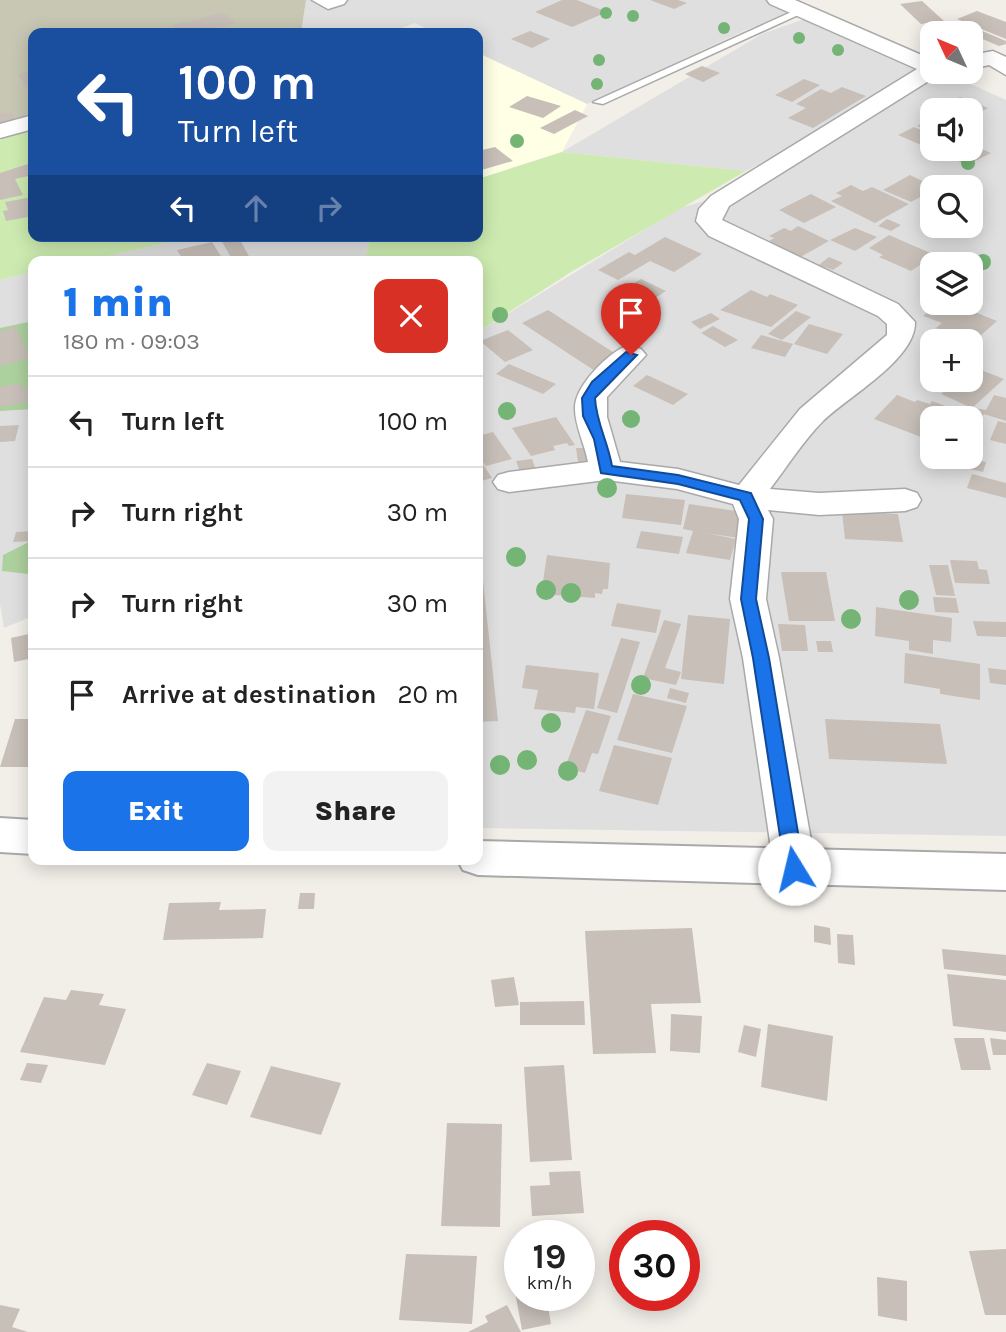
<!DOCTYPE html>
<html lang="en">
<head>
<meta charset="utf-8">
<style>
  body { margin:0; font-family:Karla,sans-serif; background:#f2f2f2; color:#222; height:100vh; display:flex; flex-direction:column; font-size:26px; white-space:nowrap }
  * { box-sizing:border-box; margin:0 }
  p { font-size:23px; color:#767676 }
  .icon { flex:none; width:38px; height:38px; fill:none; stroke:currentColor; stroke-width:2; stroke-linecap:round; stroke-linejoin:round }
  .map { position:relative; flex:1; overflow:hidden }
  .side { position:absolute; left:28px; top:256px; width:455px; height:609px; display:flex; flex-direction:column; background:#fff; border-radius:14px; box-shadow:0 4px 18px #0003 }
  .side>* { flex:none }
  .guide { position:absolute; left:28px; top:28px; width:455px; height:214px; border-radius:14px; box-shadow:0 4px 18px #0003; background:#1a4fa0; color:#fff; overflow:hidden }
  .needle { width:46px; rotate:314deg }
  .buttons { position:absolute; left:920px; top:21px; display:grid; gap:14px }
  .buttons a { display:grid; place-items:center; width:63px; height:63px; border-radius:14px; background:#fff; box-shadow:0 4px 18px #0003; font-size:35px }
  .speed { position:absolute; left:504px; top:1220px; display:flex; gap:14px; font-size:35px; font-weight:700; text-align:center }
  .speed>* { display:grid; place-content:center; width:91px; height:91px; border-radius:50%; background:#fff; box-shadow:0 4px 18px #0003; line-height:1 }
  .speed small { font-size:18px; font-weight:400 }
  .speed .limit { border:10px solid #d22; background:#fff; color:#111 }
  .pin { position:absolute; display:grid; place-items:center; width:60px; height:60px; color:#fff; margin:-72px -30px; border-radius:50% 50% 50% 0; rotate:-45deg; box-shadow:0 0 7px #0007 }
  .pin .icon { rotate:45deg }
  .me { position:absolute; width:77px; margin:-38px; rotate:351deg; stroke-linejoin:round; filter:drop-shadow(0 0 5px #0008) }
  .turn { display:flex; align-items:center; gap:24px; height:147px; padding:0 35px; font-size:32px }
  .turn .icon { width:91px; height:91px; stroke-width:2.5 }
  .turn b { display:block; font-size:49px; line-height:60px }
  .lanes { display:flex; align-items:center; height:66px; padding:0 35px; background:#0003; justify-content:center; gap:35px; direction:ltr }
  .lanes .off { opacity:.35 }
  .round { display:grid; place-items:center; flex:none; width:74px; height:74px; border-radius:14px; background:#f2f2f2 }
  .head { display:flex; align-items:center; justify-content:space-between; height:119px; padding:0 35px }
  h1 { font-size:42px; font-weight:800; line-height:52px; color:#1a73e8 }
  .button { display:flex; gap:14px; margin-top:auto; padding:14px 35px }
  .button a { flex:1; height:80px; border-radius:14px; background:#1a73e8; color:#fff; font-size:28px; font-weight:800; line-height:80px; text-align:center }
  .button a+a { background:#f2f2f2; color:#222 }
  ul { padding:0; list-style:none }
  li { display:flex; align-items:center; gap:21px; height:91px; padding:0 35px; border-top:2px solid #e0e0e0 }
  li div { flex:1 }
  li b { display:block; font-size:26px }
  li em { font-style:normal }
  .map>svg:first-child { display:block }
  .residential { fill:#e0dfdf; fill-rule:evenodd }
  .education { fill:#ffffe5 }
  .construction { fill:#c7c7b4 }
  .grass { fill:#cdebb0 }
  .forest { fill:#add19e }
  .building { fill:#c7bfb8 }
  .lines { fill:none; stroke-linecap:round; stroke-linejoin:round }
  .service-casing { stroke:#a9a9a9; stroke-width:3 }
  .minor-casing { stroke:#a9a9a9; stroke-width:3 }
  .tertiary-casing { stroke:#a9a9a9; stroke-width:4 }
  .service { fill:#fff; fill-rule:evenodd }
  .minor { fill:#fff; fill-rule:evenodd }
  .tertiary { fill:#fff; fill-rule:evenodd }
  .tree { fill:#74b475 }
  .route { fill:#1a73e8; stroke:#114b97; stroke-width:2 }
</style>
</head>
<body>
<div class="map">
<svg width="1006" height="1332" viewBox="0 0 1006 1332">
  <rect width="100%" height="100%" fill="#f2efe9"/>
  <g class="residential">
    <path d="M306 0H775L799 10 748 29 587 104 478 53V33H436L415 23 388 33H301Z"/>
    <path d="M813 16 933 72H939L923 81 953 76 1006 100V836L478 828V332L680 208 724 195 852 115 746 171 562 152 762 34ZM933 110H971V149H933ZM933 187H971V226H933ZM933 264H971V303H933ZM933 341H971V380H933ZM933 418H971V457H933Z"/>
    <path d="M196 236H370L365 261H86Z"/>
    <path d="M33 272V616L4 628 0 604V280Z"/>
  </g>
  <path class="education" d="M478 53 587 104 562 152 478 179Z"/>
  <path class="construction" d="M0 0H306L301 33H33V120L0 128Z"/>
  <g class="grass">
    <path d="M33 127V236H196L86 261H33V272L0 280V141L8 133Z"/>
    <path d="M562 152 746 171 571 272 478 332V261H365L370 236H478V179Z"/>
  </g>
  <g class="forest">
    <path d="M33 321V409L0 411V328Z"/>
    <path d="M33 540V616L28 618V574L2 571 3 555Z"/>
  </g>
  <g class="building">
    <path d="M562 0H577L607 12 572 27 535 12Z"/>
    <path d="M650 0H678L687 3 674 9Z"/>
    <path d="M922 1 944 21 921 24 900 4Z"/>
    <path d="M977 11 1006 22V39L957 19Z"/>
    <path d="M223 13 235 23 195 33H182L173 25Z"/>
    <path d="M968 25 1006 41V44L999 46 959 29Z"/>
    <path d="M530 31 550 39 532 48 511 39Z"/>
    <path d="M702 66 720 73 703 82 685 74Z"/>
    <path d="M33 69V84L26 86 18 75Z"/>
    <path d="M804 79 820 85 792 102 775 95Z"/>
    <path d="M842 87 866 96 813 128 788 118 806 108 796 104 821 89 831 93Z"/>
    <path d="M527 96 561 106 543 118 509 107Z"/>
    <path d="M960 97 988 108 971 118V110H933V132L917 126 925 121 920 119 927 116 924 114Z"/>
    <path d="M575 110 588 116 554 134 540 128Z"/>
    <path d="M12 112 16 122 0 125V114Z"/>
    <path d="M914 127 933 135V149H971V144L991 153 967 165 898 135Z"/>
    <path d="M495 147 513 161 478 171V151Z"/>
    <path d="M28 164 33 166V175L15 179 23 195 0 200V173Z"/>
    <path d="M910 175 933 186V190L911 202 883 190Z"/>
    <path d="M851 185 863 191 872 187 909 204 875 223 831 201 842 196 836 193Z"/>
    <path d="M811 194 836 207 804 223 779 210Z"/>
    <path d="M33 197V216L6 221 3 211 8 210 5 202Z"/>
    <path d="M887 219 901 225 891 231 878 226Z"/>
    <path d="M798 226 829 241 795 260 763 245 774 238 769 236 784 228 791 231Z"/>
    <path d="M855 228 877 237 855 251 830 240Z"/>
    <path d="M889 235 935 255 911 271 879 257 883 255 869 248Z"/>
    <path d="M238 236 251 260 233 261 221 240Z"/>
    <path d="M665 237 702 254 674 272 650 261 618 280 598 270 629 252 635 255Z"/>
    <path d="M212 242 224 261H184L177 250Z"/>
    <path d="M829 257 843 263 833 270 819 265Z"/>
    <path d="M641 279 666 291 630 314 605 301Z"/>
    <path d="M751 290 767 297 770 294 798 305 771 327 720 310Z"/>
    <path d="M948 303H952L997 321 971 344V341L936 328 942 323 923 316 935 306 941 309Z"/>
    <path d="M548 310 622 358 595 371 522 323Z"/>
    <path d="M796 311 811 317 782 340 768 334Z"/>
    <path d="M711 313 720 319 700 329 691 322Z"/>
    <path d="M809 324 843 334 827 354 794 344Z"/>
    <path d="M713 326 738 340 725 347 701 333Z"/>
    <path d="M16 327 30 358 0 366V331Z"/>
    <path d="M508 330 533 350 505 362 480 341Z"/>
    <path d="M761 335 793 344 785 357 751 348Z"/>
    <path d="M509 364 556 384 543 394 496 374Z"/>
    <path d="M971 366 1004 379 972 408 941 394 945 391 935 387 943 380H971Z"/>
    <path d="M647 375 688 394 673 405 633 386Z"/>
    <path d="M21 383 22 388 33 386V401L0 407V387Z"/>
    <path d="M897 395 915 402 917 400 930 404 932 401 966 414 962 418H933V436L929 440 874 419Z"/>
    <path d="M994 395 1006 398V421L984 414 982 418 971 415 974 408 986 410Z"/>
    <path d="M556 417 575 445 569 446 567 443 553 446 555 450 531 456 512 428Z"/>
    <path d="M998 421 1006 423V444L990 440Z"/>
    <path d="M19 425 15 441 0 442V426Z"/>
    <path d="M493 432 512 459 486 466 479 458 492 478 478 482V436Z"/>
    <path d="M576 448H594L596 461 578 462Z"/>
    <path d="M940 457H962L986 462 983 472 938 462Z"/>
    <path d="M532 459 536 470 520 472 516 461Z"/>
    <path d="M972 474 1006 483V498L967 488Z"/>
    <path d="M626 494 685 500 681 525 622 518Z"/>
    <path d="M689 504 743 512 738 538 706 533 736 539 730 560 686 553 693 531 683 529Z"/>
    <path d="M842 512 898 514 903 542 845 539Z"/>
    <path d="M33 531V541L13 542 16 532Z"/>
    <path d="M641 531 683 537 679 554 636 548Z"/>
    <path d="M478 534 498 721 478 722Z"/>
    <path d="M547 555 610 563 608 589H603L602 594 595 593V598L541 594Z"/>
    <path d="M950 560 977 561 979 569 987 570 990 584 955 583Z"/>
    <path d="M929 565H948L955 596 936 595Z"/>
    <path d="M781 572H826L835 621H789Z"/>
    <path d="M933 597 956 598 959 613 935 612Z"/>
    <path d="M617 603 661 610 656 633 611 626Z"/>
    <path d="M876 607 952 618 951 642 933 640V654L909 650V641L875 636Z"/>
    <path d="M688 615 730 619 724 684 681 679Z"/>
    <path d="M664 620 681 624 665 668 681 672 676 685 643 678Z"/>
    <path d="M973 621 1006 622V637L977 636Z"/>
    <path d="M778 624 805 625 808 651H782Z"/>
    <path d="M33 633V658L14 662 11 638Z"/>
    <path d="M621 638 640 642 617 713 597 708Z"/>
    <path d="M816 641H831L833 652H818Z"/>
    <path d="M905 653 980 664V700L940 694V689L904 683Z"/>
    <path d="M526 665 599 673 594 709 576 707 575 713 534 709 538 690 522 688Z"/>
    <path d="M988 668 1006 670V685L990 683Z"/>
    <path d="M670 688 689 693 686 703 667 698Z"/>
    <path d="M633 694 687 706 672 753 617 740Z"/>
    <path d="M586 710 611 716 598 754 592 753 585 773 565 768Z"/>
    <path d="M15 719H33V767H0Z"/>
    <path d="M825 719 940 724 947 764 829 759Z"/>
    <path d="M614 745 672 758 658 805 599 791Z"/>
    <path d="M300 893H315L314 909H298Z"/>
    <path d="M221 902 219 910 266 909 263 938 163 940 169 903Z"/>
    <path d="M814 925 830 928 831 945 814 942Z"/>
    <path d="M692 928 701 1003 651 1004 656 1053 593 1054 585 931Z"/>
    <path d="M837 934 853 935 855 965 838 963Z"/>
    <path d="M942 949 1006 955V976L944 969Z"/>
    <path d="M947 974 1006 980V1032L953 1026Z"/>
    <path d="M514 977 519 1005 495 1007 491 980Z"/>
    <path d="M71 990 104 994 99 1005 126 1009 105 1065 20 1052 44 997 66 1000Z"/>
    <path d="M584 1001 585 1025H520V1002Z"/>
    <path d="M671 1014 702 1016 700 1053 670 1051Z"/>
    <path d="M768 1024 833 1036 827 1101 761 1087Z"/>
    <path d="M744 1025 761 1029 756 1057 738 1052Z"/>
    <path d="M954 1038H984L991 1070H961Z"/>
    <path d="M990 1038 1006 1040V1055H993Z"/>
    <path d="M27 1063 48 1065 41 1083 20 1080Z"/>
    <path d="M207 1063 241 1071 227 1105 192 1095Z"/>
    <path d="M564 1065 572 1160 530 1162 524 1067Z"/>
    <path d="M271 1066 341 1083 321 1135 250 1117Z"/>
    <path d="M447 1123 502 1124 500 1227 441 1226Z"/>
    <path d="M580 1171 584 1213 532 1216 530 1186 550 1185 549 1172Z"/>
    <path d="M1006 1249V1315H985L969 1251Z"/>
    <path d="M406 1254 477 1256 472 1324 399 1320Z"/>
    <path d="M520 1274V1295H546L551 1324 522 1330 512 1276Z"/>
    <path d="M877 1277 907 1281V1321L878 1316Z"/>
    <path d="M0 1305 20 1309 12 1327 28 1332H0Z"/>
    <path d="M507 1305 521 1332H468L488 1322 485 1316Z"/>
  </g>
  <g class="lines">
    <g class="service-casing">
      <path id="service" d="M798 9 807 11 603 104 593 102Z"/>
    </g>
    <g class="minor-casing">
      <g id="minor">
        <path d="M312 0H347L344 4 328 9Z"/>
        <path d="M767 0H795L933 60V72H943L729 206 722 220 898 304 915 322C916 359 849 396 823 421 803 441 787 467 770 489L819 493 905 489 917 493 921 500 917 507 905 511 819 515 768 510 773 519 766 599 779 658 816 869 810 881 795 886 780 881 774 869 743 658 730 599 739 519 733 504 677 489 606 480 509 492 498 489 493 482 498 475 509 472 588 462C585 445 575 426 575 409 574 388 603 359 620 349 627 345 634 347 641 349L646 355 607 397V417L620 462 678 469 739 485 800 409 887 335V324L878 316 709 236 696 221 699 209 711 196 917 69 770 4Z"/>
        <path d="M993 51 1006 57V75L989 65 971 69V55Z"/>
        <path d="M33 115V129L0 138V124Z"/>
      </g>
    </g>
    <g class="tertiary-casing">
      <g id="tertiary">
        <path d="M0 818 33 820V854L0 852Z"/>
        <path d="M478 841 1006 854V890L478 875 463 870 457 859H478Z"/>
      </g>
    </g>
    <use href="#service" class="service"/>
    <use href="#minor" class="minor"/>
    <use href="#tertiary" class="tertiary"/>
  </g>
  <g class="tree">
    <circle cx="606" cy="13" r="6"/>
    <circle cx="633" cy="16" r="6"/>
    <circle cx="724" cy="28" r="6"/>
    <circle cx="799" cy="38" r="6"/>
    <circle cx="838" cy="50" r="6"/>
    <circle cx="599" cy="60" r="6"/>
    <circle cx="597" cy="84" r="6"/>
    <circle cx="517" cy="141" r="7"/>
    <circle cx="968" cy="163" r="7"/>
    <circle cx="983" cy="262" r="8"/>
    <circle cx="500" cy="315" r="8"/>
    <circle cx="507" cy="411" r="9"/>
    <circle cx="631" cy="419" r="9"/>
    <circle cx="607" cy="488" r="10"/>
    <circle cx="516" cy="557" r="10"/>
    <circle cx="546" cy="590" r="10"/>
    <circle cx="571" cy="593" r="10"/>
    <circle cx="909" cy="600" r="10"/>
    <circle cx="851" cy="619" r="10"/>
    <circle cx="641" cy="685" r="10"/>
    <circle cx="551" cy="723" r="10"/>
    <circle cx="527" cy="760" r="10"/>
    <circle cx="500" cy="765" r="10"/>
    <circle cx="568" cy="771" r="10"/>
  </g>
  <path class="route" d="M626 352 637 355 595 398C596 422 608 442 612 466L678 475 751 493 763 519 756 599 769 658 804 869 794 876 785 869 753 658 741 599 749 519 740 500 678 484 601 473 594 439 583 416 582 398 592 382Z"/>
</svg>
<div class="buttons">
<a><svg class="needle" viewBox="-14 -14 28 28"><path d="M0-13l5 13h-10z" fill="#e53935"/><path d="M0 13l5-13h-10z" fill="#767676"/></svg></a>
<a><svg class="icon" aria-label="sound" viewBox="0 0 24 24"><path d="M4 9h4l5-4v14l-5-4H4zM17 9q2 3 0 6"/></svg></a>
<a><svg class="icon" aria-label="search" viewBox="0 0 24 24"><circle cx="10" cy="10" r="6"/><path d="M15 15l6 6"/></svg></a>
<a><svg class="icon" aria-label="layers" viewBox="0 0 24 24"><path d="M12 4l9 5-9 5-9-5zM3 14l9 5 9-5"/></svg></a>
<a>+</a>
<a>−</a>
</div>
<div class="speed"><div>19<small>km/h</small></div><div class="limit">30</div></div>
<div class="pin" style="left:631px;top:355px;background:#d93025"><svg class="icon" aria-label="arrive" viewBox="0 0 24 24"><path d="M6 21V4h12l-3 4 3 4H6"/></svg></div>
<svg class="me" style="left:794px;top:869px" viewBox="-20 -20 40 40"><circle r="19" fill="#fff"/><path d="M0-13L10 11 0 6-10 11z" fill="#1a73e8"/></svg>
<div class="guide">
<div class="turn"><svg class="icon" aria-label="left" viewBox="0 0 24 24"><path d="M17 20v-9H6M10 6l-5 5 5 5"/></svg><div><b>100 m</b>Turn left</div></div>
<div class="lanes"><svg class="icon" aria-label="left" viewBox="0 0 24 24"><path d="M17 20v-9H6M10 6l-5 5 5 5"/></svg><svg class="icon off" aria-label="ahead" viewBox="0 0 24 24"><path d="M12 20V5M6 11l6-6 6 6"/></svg><svg class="icon off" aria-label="right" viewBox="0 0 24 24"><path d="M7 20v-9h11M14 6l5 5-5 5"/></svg></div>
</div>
<section class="side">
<div class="head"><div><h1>1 min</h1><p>180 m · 09:03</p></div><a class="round" style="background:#d93025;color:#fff"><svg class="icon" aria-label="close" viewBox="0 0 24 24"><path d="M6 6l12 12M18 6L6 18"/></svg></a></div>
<ul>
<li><svg class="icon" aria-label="left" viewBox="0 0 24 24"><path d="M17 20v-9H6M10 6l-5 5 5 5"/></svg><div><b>Turn left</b></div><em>100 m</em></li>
<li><svg class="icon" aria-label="right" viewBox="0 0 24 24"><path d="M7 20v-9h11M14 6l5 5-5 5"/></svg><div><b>Turn right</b></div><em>30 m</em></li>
<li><svg class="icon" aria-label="right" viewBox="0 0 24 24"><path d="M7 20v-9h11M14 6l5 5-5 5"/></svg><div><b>Turn right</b></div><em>30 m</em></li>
<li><svg class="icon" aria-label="arrive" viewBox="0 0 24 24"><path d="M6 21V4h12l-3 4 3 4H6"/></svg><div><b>Arrive at destination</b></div><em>20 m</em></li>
</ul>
<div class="button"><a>Exit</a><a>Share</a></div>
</section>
</div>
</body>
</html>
